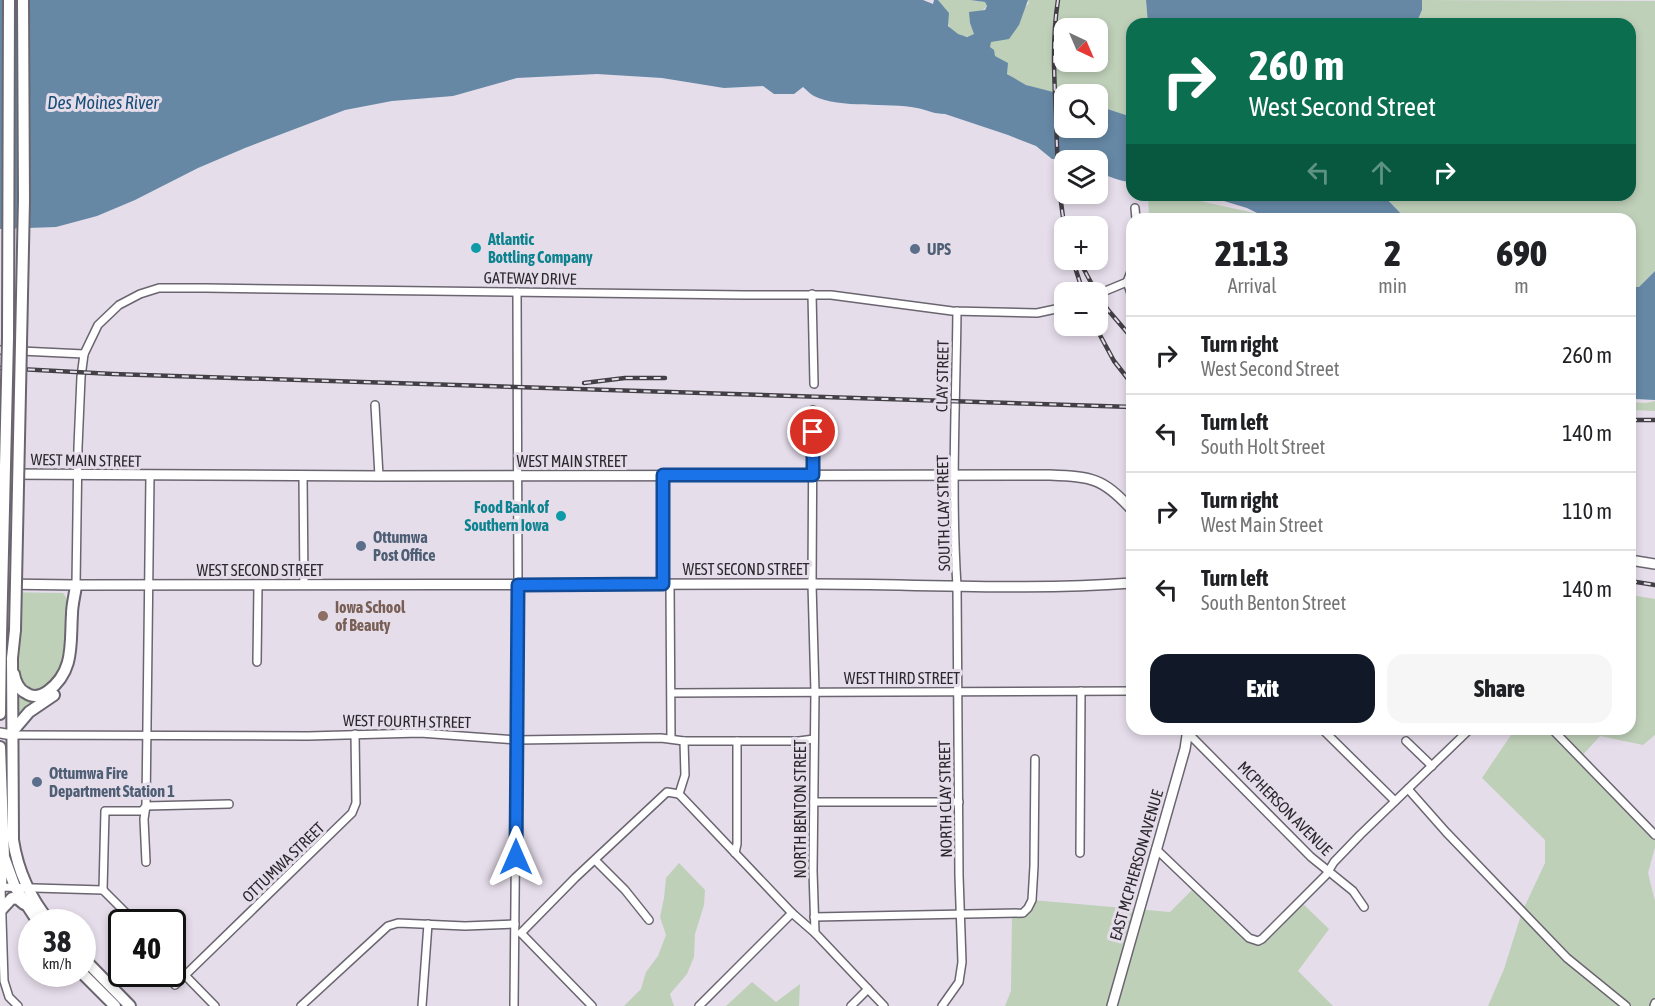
<!DOCTYPE html>
<html lang="en">
<head>
<meta charset="utf-8">
<style>
  body { margin:0; font-family:"Asap Condensed",sans-serif; background:#f6f6f6; color:#202124; height:100vh; display:flex; flex-direction:column; font-size:22px; white-space:nowrap }
  * { box-sizing:border-box; margin:0 }
  p { font-size:20px; color:#757577 }
  .icon { flex:none; width:33px; height:33px; fill:none; stroke:currentColor; stroke-width:2; stroke-linecap:round; stroke-linejoin:round }
  .map { position:relative; flex:1; overflow:hidden }
  .sheet { position:absolute; left:1126px; top:213px; width:510px; height:522px; display:flex; flex-direction:column; background:#fff; border-radius:18px; box-shadow:0 3px 9px #0003 }
  .sheet>* { flex:none }
  .banner { position:absolute; left:1126px; top:18px; width:510px; height:183px; border-radius:18px; box-shadow:0 3px 9px #0003; background:#0b6e4f; color:#fff; overflow:hidden }
  .needle { width:39px; rotate:136deg }
  .tools { position:absolute; left:1054px; top:18px; display:grid; gap:12px }
  .tools a { display:grid; place-items:center; width:54px; height:54px; border-radius:12px; background:#fff; box-shadow:0 3px 9px #0003; font-size:30px }
  .speed { position:absolute; left:18px; top:909px; display:flex; gap:12px; font-size:30px; font-weight:700; text-align:center }
  .speed>* { display:grid; place-content:center; width:78px; height:78px; border-radius:50%; background:#fff; box-shadow:0 3px 9px #0003; line-height:1 }
  .speed small { font-size:15px; font-weight:400 }
  .speed .limit { border:3px solid #111; border-radius:9px; background:#fff; color:#111 }
  .pin { position:absolute; display:grid; place-items:center; width:51px; height:51px; color:#fff; margin:-26px; border:3px solid #fff; border-radius:50%; box-shadow:0 2px 6px #0007 }
  .me { position:absolute; width:66px; margin:-33px; rotate:0deg; stroke-linejoin:round; filter:drop-shadow(0 0 4px #0008) }
  .turn { display:flex; align-items:center; gap:21px; height:126px; padding:0 24px; font-size:27px }
  .turn .icon { width:78px; height:78px; stroke-width:2.5 }
  .turn b { display:block; font-size:42px; line-height:51px }
  .lanes { display:flex; align-items:center; height:57px; padding:0 24px; background:#0003; justify-content:center; gap:30px; direction:ltr }
  .lanes .off { opacity:.35 }
  .eta { display:flex; justify-content:space-evenly; align-items:center; height:102px; text-align:center }
  .eta b { font-size:36px; font-weight:800; line-height:42px }
  .action { display:flex; gap:12px; margin-top:auto; padding:12px 24px }
  .action a { flex:1; height:69px; border-radius:18px; background:#111827; color:#fff; font-size:24px; font-weight:800; line-height:69px; text-align:center }
  .action a+a { background:#f6f6f6; color:#202124 }
  ul { padding:0; list-style:none }
  li { display:flex; align-items:center; gap:18px; height:78px; padding:0 24px; border-top:2px solid #e0e0e0 }
  li div { flex:1 }
  li b { display:block; font-size:22px }
  li em { font-style:normal }
  .map>svg:first-child { display:block }
  .green { fill:#bfd0b9; fill-rule:evenodd }
  .water { fill:#6688a5 }
  .lines { fill:none; stroke-linecap:round; stroke-linejoin:round }
  .minor-casing { stroke:#6b6570; stroke-width:10 }
  .major-casing { stroke:#6b6570; stroke-width:12 }
  .highway-casing { stroke:#6b6570; stroke-width:14 }
  .minor { stroke:#fff; stroke-width:7 }
  .major { stroke:#fff; stroke-width:9 }
  .highway { stroke:#fff; stroke-width:10 }
  .rail-casing { stroke:#423f45; stroke-width:4.5 }
  .rail { stroke:#e5ddea; stroke-width:2; stroke-dasharray:7; stroke-linecap:butt }
  .highway-bridge-casing { stroke:#6b6570; stroke-width:14; stroke-linecap:butt }
  .highway-bridge { stroke:#fff; stroke-width:10 }
  .route-casing { stroke:#114b97; stroke-width:15 }
  .route { stroke:#1a73e8; stroke-width:10 }
  .culture-dot { fill:#0f9aa8; stroke:#e5ddea; stroke-width:2 }
  .service-dot { fill:#5c6f8a; stroke:#e5ddea; stroke-width:2 }
  .education-dot { fill:#8d6e63; stroke:#e5ddea; stroke-width:2 }
  .labels { text-anchor:middle; dominant-baseline:central; stroke-width:6; stroke-linejoin:round; paint-order:stroke }
  .culture-label { font-size:16px; font-weight:bold; fill:#0d838f; stroke:#e5ddea; text-anchor:start }
  .service-label { font-size:16px; font-weight:bold; fill:#4e5e75; stroke:#e5ddea; text-anchor:start }
  .street-label { font-size:16px; fill:#2c292e; stroke:#e5ddea }
  .education-label { font-size:16px; font-weight:bold; fill:#785e54; stroke:#e5ddea; text-anchor:start }
  .water-label { font-size:18px; font-style:italic; fill:#174d77; stroke:#e5ddea }
</style>
</head>
<body>
<div class="map">
<svg width="1655" height="1006" viewBox="0 0 1655 1006">
  <rect width="100%" height="100%" fill="#e5ddea"/>
  <g class="green">
    <path d="M938 0H970L985 2 987 6 970 23 975 34C948 45 947 15 938 0Z"/>
    <path d="M1028 0H1146L1148 24H1132V117L1098 106V94C1070 94 1032 94 1008 74 1000 68 995 55 990 47V42L1029 3ZM1065 28H1098V62H1065Z"/>
    <path d="M1422 0 1655 1V271L1639 287H1631L1630 219H1406L1383 195H1630V24H1416L1422 10Z"/>
    <path d="M1148 195H1172L1264 215 1269 219H1149Z"/>
    <path d="M1655 401V411L1631 410 1630 402 1646 403Z"/>
    <path d="M0 592 63 593C70 601 68 610 68 621 68 648 67 679 38 692 26 689 21 686 18 674V611H0Z"/>
    <path d="M1631 595 1655 599V735L1643 745 1600 736 1580 758 1655 835V847L1648 873 1655 901V1003L1654 1006H1488L1504 969 1522 912 1545 863V840L1482 778 1515 729H1630Z"/>
    <path d="M17 693 26 699 39 700 18 720Z"/>
    <path d="M679 863 705 890 704 905 695 934 694 957 687 974 670 994 674 1006H624L641 989 646 972 658 956 666 935 660 917 664 898 666 878Z"/>
    <path d="M1195 887 1249 937 1258 941 1300 901 1329 929 1298 971 1333 1006H1005L1011 991 1012 914 1023 913 1032 900 1170 912Z"/>
    <path d="M752 982 776 1002 800 984 799 1006H726Z"/>
  </g>
  <g class="water">
    <path d="M0 0H923L933 4 934 0H938L949 13 948 26 958 34 967 37 974 34 970 23 969 12 985 10 987 6 985 2 970 0H1028L1019 25 1009 39 991 42 990 47 994 50 995 56 1008 63 1007 74 1026 85 1065 95V128H1098V106L1132 117V182C1120 182 1111 176 1098 173V160L1052 159 1036 146 1008 135 945 114C934 114 927 110 917 108 888 102 840 109 814 96 810 94 807 90 803 87L794 94H774L763 86 724 88 662 78 597 74 517 78 453 96 392 101 345 110 245 148 198 168 135 200 97 216 56 227 0 229Z"/>
    <path d="M1146 0H1422V10L1416 24H1148Z"/>
    <path d="M1218 195H1383L1406 219H1269L1247 208 1224 201Z"/>
    <path d="M1655 271V400L1635 399 1631 403V287H1639Z"/>
  </g>
  <g class="lines">
    <g class="minor-casing">
      <g id="minor">
        <path d="M1135 208 1136 219"/>
        <path d="M1127 282 1132 296"/>
        <path d="M1127 282 1132 269"/>
        <path d="M812 294 814 384"/>
        <path d="M1098 294 1127 282"/>
        <path d="M0 350 84 354"/>
        <path d="M375 405 379 476"/>
        <path d="M813 410 812 584 815 692 813 871 815 933 884 1006"/>
        <path d="M303 476 304 585"/>
        <path d="M9 584 11 445"/>
        <path d="M663 584V475"/>
        <path d="M670 584 671 738"/>
        <path d="M76 585 78 447 81 377 84 354 98 325 119 305 140 294 159 288H205L744 295H831L952 311 1037 313 1065 307"/>
        <path d="M257 662 258 585"/>
        <path d="M672 693 1132 691"/>
        <path d="M1322 729 1395 801"/>
        <path d="M1552 729 1655 835"/>
        <path d="M1188 733 1311 857 1353 891 1364 907"/>
        <path d="M12 735 308 736 420 733 516 740 661 738 684 741H799L814 739"/>
        <path d="M1406 741 1432 766"/>
        <path d="M1408 789 1446 832 1567 958 1626 1006"/>
        <path d="M679 794 792 913 815 933"/>
        <path d="M679 794 685 775 684 741"/>
        <path d="M814 802H959"/>
        <path d="M1156 849 1249 938 1258 941 1262 939 1326 875 1334 862 1360 835 1470 729"/>
        <path d="M735 853 737 844V741"/>
        <path d="M1080 853 1081 691"/>
        <path d="M595 860 625 890 649 920"/>
        <path d="M146 862 144 819 146 806 150 476"/>
        <path d="M0 887 103 890"/>
        <path d="M1 887 4 981 9 997 18 1006"/>
        <path d="M103 890 105 811H142L146 806 229 804"/>
        <path d="M103 890 135 922"/>
        <path d="M814 917 1023 913 1028 908 1032 900 1034 866 1035 759"/>
        <path d="M521 933 575 878 667 792 679 794"/>
        <path d="M521 933 592 1006"/>
        <path d="M172 962 215 1006"/>
        <path d="M175 985 352 813 356 803 355 734"/>
        <path d="M301 1006 388 926 398 923 465 926 515 924"/>
        <path d="M422 1006 428 924"/>
        <path d="M514 1006 518 585 517 292"/>
        <path d="M699 1006 792 913"/>
        <path d="M851 1006 868 989"/>
        <path d="M942 1006 959 982 962 962 959 876 957 586C951 494 956 403 957 311"/>
        <path d="M1654 1006 1655 1003"/>
      </g>
    </g>
    <g class="major-casing">
      <g id="major">
        <path d="M0 474 379 476 1048 475C1092 477 1102 477 1132 510"/>
        <path d="M1630 560 1655 564"/>
        <path d="M0 584 76 585C322 584 568 585 814 584 920 584 1027 591 1132 583"/>
        <path d="M0 733 12 735"/>
        <path d="M1112 1006 1185 749 1188 729"/>
      </g>
    </g>
    <g class="highway-casing">
      <g id="highway">
        <path d="M15 630 12 658 13 840C18 872 30 898 50 922"/>
        <path d="M14 674C15 681 19 690 26 693 33 698 41 696 48 691 75 671 70 643 72 614 72 604 75 595 76 585"/>
        <path d="M0 714 1 637"/>
        <path d="M12 732 29 712 54 695"/>
        <path d="M0 747 4 857 15 887 38 922"/>
        <path d="M1 887 2 860"/>
        <path d="M1 910 12 898 18 899 24 904"/>
        <path d="M82 957 130 1006"/>
        <path d="M82 973 115 1006"/>
      </g>
    </g>
    <use href="#minor" class="minor"/>
    <use href="#major" class="major"/>
    <use href="#highway" class="highway"/>
    <g class="rail-casing">
      <g id="rail">
        <path d="M1058 0C1052 38 1054 77 1056 115 1057 153 1058 191 1065 229"/>
        <path d="M1079 260 1096 292"/>
        <path d="M1074 264 1083 292"/>
        <path d="M1098 295 1108 310 1132 338"/>
        <path d="M1095 326 1114 361 1132 384"/>
        <path d="M0 368 113 374 1132 407"/>
        <path d="M584 383 625 378H665"/>
        <path d="M1630 420H1655"/>
        <path d="M1630 581 1655 585"/>
      </g>
    </g>
    <use href="#rail" class="rail"/>
    <g class="highway-bridge-casing">
      <g id="highway-bridge">
        <path d="M15 630 24 200 23 0"/>
        <path d="M1 637 8 338 9 0"/>
      </g>
    </g>
    <use href="#highway-bridge" class="highway-bridge"/>
  </g>
  <g class="lines">
    <g class="route-casing">
      <path id="route" d="M516 857 518 585 663 584V475H813V432"/>
    </g>
    <use href="#route" class="route"/>
  </g>
  <g class="culture-dot">
    <circle cx="476" cy="248" r="6"/>
    <circle cx="561" cy="516" r="6"/>
  </g>
  <g class="service-dot">
    <circle cx="915" cy="249" r="6"/>
    <circle cx="361" cy="546" r="6"/>
    <circle cx="37" cy="782" r="6"/>
  </g>
  <circle class="education-dot" cx="323" cy="616" r="6"/>
  <g class="labels">
    <g class="culture-label">
      <text x="488" y="239">Atlantic<tspan x="488" dy="18">Bottling Company</tspan></text>
      <text x="549" y="507" text-anchor="end">Food Bank of<tspan x="549" dy="18">Southern Iowa</tspan></text>
    </g>
    <g class="service-label">
      <text x="927" y="249">UPS</text>
      <text x="373" y="537">Ottumwa<tspan x="373" dy="18">Post Office</tspan></text>
      <text x="49" y="773">Ottumwa Fire<tspan x="49" dy="18">Department Station 1</tspan></text>
    </g>
    <g class="street-label">
      <text transform="translate(530 278) rotate(1)">GATEWAY DRIVE</text>
      <text transform="translate(942 376) rotate(-89)">CLAY STREET</text>
      <text transform="translate(86 460) rotate(1)">WEST MAIN STREET</text>
      <text x="572" y="461">WEST MAIN STREET</text>
      <text transform="translate(943 513) rotate(-91)">SOUTH CLAY STREET</text>
      <text x="746" y="569">WEST SECOND STREET</text>
      <text x="260" y="570">WEST SECOND STREET</text>
      <text x="902" y="678">WEST THIRD STREET</text>
      <text transform="translate(407 721) rotate(1)">WEST FOURTH STREET</text>
      <text transform="translate(945 799) rotate(-91)">NORTH CLAY STREET</text>
      <text transform="translate(1285 808) rotate(45)">MCPHERSON AVENUE</text>
      <text transform="translate(800 809) rotate(-90)">NORTH BENTON STREET</text>
      <text transform="translate(283 862) rotate(-44)">OTTUMWA STREET</text>
      <text transform="translate(1136 865) rotate(-74)">EAST MCPHERSON AVENUE</text>
    </g>
    <g class="education-label">
      <text x="335" y="607">Iowa School<tspan x="335" dy="18">of Beauty</tspan></text>
    </g>
    <g class="water-label">
      <text x="103" y="102">Des Moines River</text>
    </g>
  </g>
</svg>
<div class="tools">
<a><svg class="needle" viewBox="-14 -14 28 28"><path d="M0-13l5 13h-10z" fill="#e53935"/><path d="M0 13l5-13h-10z" fill="#757577"/></svg></a>
<a><svg class="icon" aria-label="search" viewBox="0 0 24 24"><circle cx="10" cy="10" r="6"/><path d="M15 15l6 6"/></svg></a>
<a><svg class="icon" aria-label="layers" viewBox="0 0 24 24"><path d="M12 4l9 5-9 5-9-5zM3 14l9 5 9-5"/></svg></a>
<a>+</a>
<a>−</a>
</div>
<div class="speed"><div>38<small>km/h</small></div><div class="limit">40</div></div>
<div class="pin" style="left:813px;top:432px;background:#d93025"><svg class="icon" aria-label="arrive" viewBox="0 0 24 24"><path d="M6 21V4h12l-3 4 3 4H6"/></svg></div>
<svg class="me" style="left:516px;top:857px" viewBox="-20 -20 40 40"><path d="M0-17L14 15 0 8-14 15z" fill="#1a73e8" stroke="#fff" stroke-width="4"/></svg>
<div class="banner">
<div class="turn"><svg class="icon" aria-label="right" viewBox="0 0 24 24"><path d="M7 20v-9h11M14 6l5 5-5 5"/></svg><div><b>260 m</b>West Second Street</div></div>
<div class="lanes"><svg class="icon off" aria-label="left" viewBox="0 0 24 24"><path d="M17 20v-9H6M10 6l-5 5 5 5"/></svg><svg class="icon off" aria-label="ahead" viewBox="0 0 24 24"><path d="M12 20V5M6 11l6-6 6 6"/></svg><svg class="icon" aria-label="right" viewBox="0 0 24 24"><path d="M7 20v-9h11M14 6l5 5-5 5"/></svg></div>
</div>
<section class="sheet">
<div class="eta">
<div><b>21:13</b><p>Arrival</p></div>
<div><b>2</b><p>min</p></div>
<div><b>690</b><p>m</p></div>
</div>
<ul>
<li><svg class="icon" aria-label="right" viewBox="0 0 24 24"><path d="M7 20v-9h11M14 6l5 5-5 5"/></svg><div><b>Turn right</b><p>West Second Street</p></div><em>260 m</em></li>
<li><svg class="icon" aria-label="left" viewBox="0 0 24 24"><path d="M17 20v-9H6M10 6l-5 5 5 5"/></svg><div><b>Turn left</b><p>South Holt Street</p></div><em>140 m</em></li>
<li><svg class="icon" aria-label="right" viewBox="0 0 24 24"><path d="M7 20v-9h11M14 6l5 5-5 5"/></svg><div><b>Turn right</b><p>West Main Street</p></div><em>110 m</em></li>
<li><svg class="icon" aria-label="left" viewBox="0 0 24 24"><path d="M17 20v-9H6M10 6l-5 5 5 5"/></svg><div><b>Turn left</b><p>South Benton Street</p></div><em>140 m</em></li>
</ul>
<div class="action"><a>Exit</a><a>Share</a></div>
</section>
</div>
</body>
</html>
